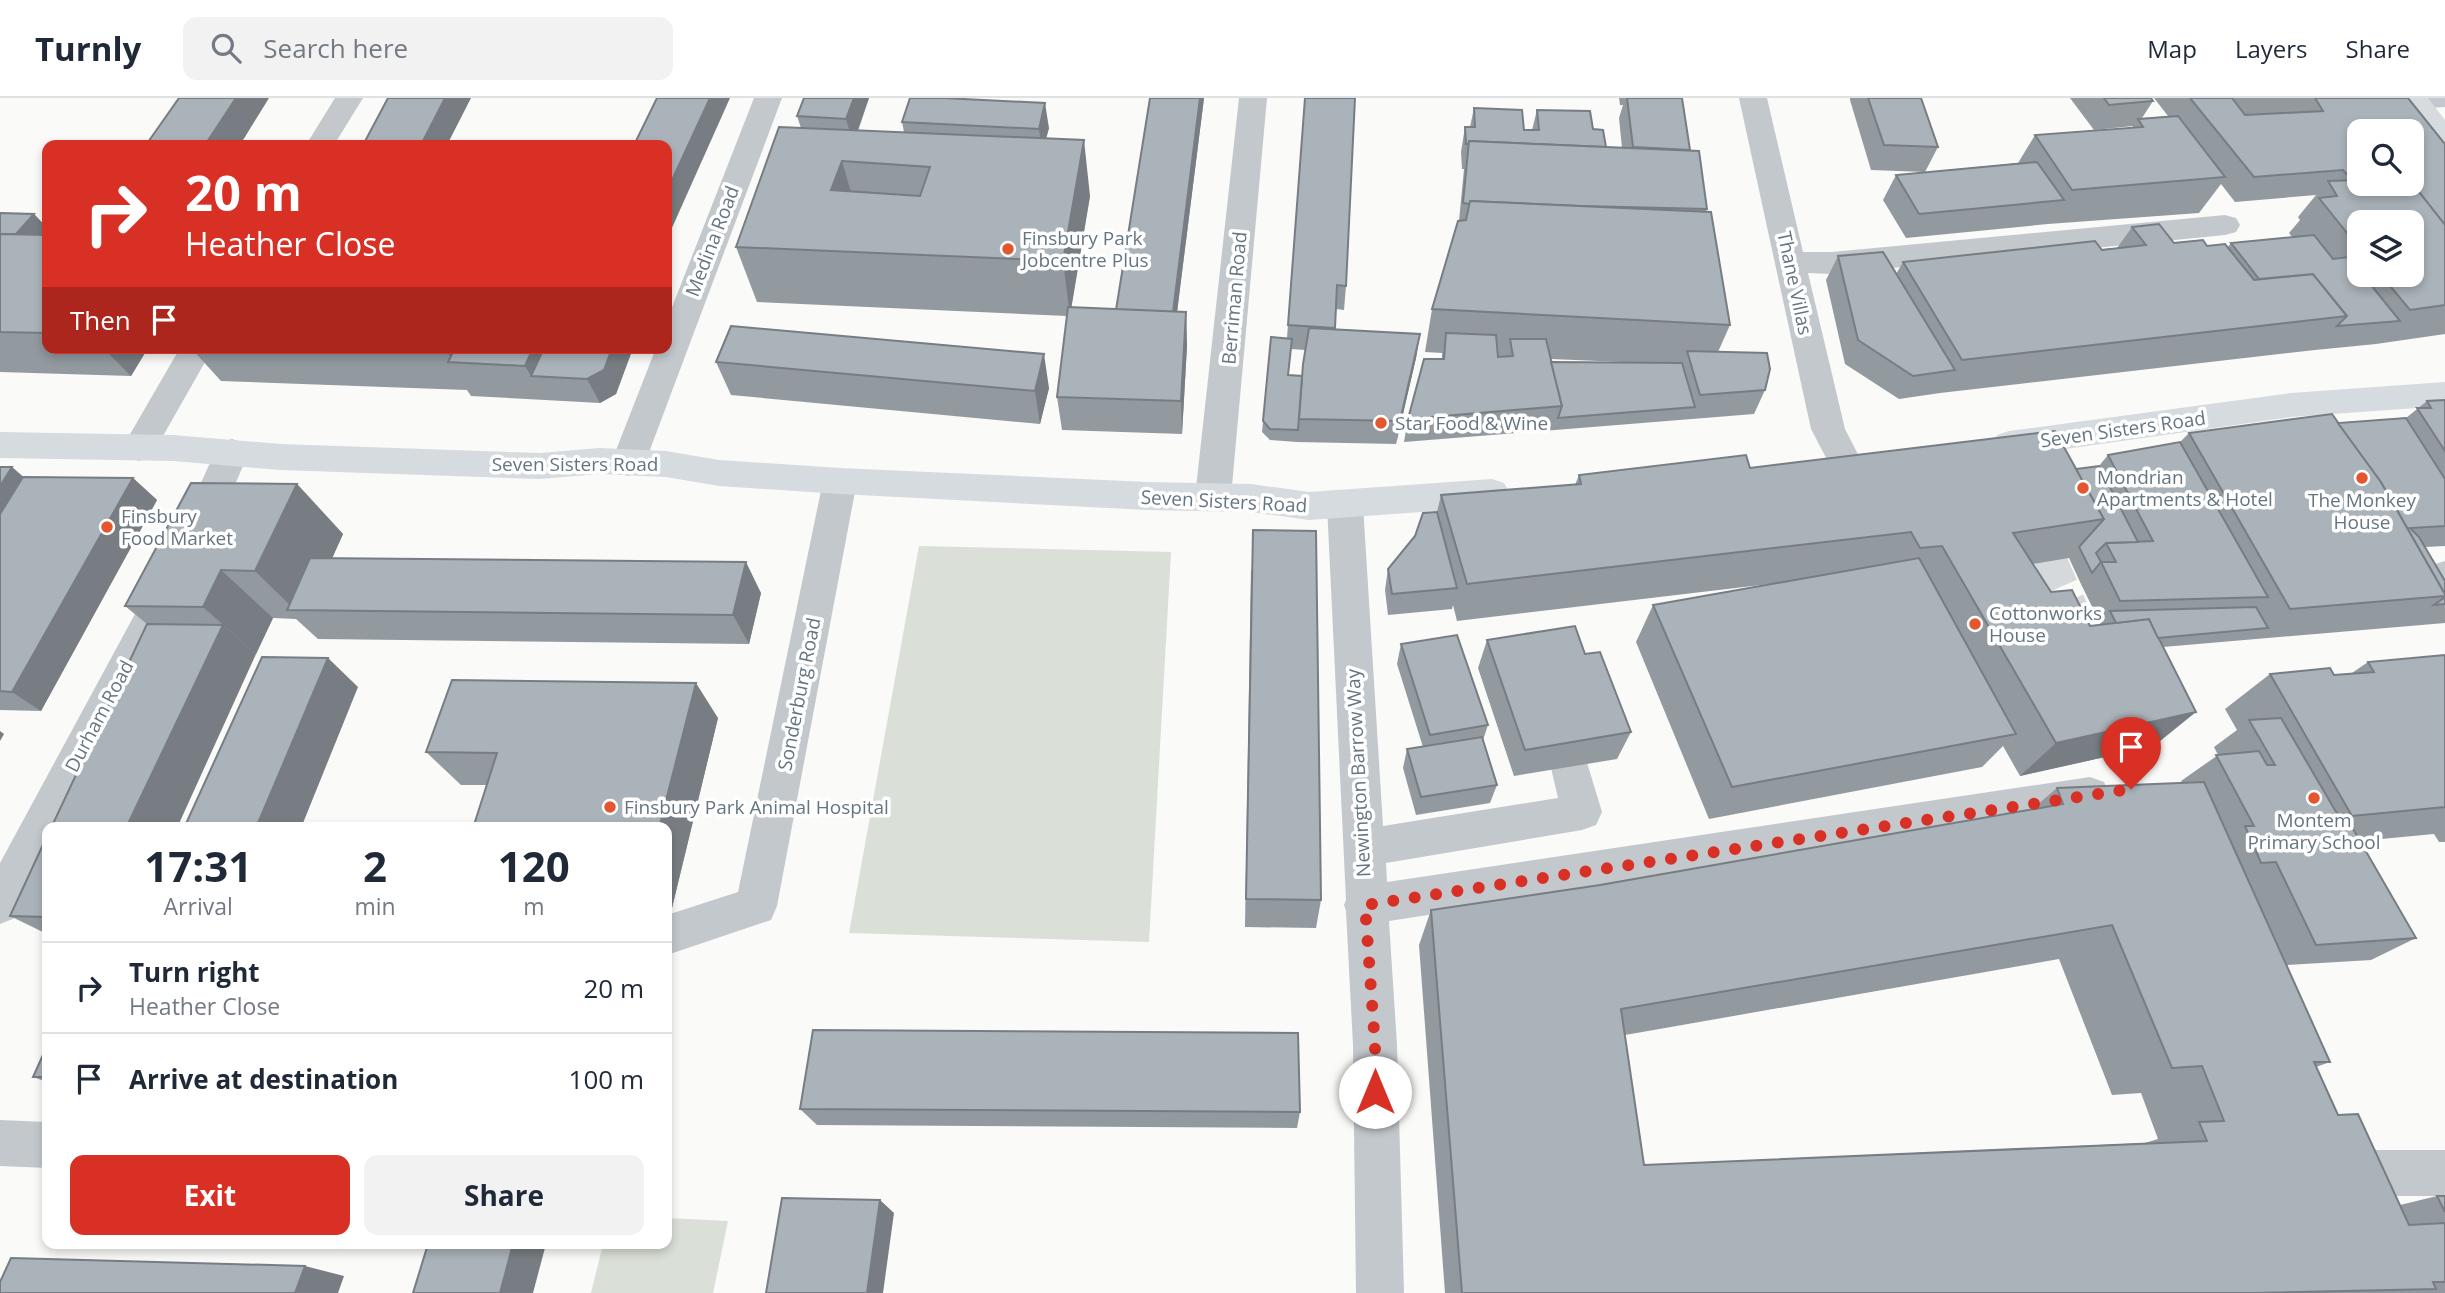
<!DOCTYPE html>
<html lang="en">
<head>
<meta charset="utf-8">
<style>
  body { margin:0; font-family:"Open Sans",sans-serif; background:#f2f2f3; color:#1f2937; height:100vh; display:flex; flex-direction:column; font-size:26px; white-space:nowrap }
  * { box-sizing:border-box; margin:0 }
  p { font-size:23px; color:#747a83 }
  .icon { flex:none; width:38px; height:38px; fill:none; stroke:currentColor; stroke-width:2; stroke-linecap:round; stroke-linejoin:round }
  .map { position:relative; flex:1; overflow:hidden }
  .panel { position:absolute; left:42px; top:724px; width:630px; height:427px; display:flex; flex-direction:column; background:#fff; border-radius:14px; box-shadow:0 4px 10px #0003 }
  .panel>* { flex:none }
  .guide { position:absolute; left:42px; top:42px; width:630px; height:214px; border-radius:14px; box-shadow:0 4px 10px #0003; background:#d93025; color:#fff; overflow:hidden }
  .controls { position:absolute; left:2347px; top:21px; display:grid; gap:14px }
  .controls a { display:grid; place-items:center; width:77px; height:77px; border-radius:14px; background:#fff; box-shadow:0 4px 10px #0003; font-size:35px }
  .pin { position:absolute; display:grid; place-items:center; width:60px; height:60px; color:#fff; margin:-72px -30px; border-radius:50% 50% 50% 0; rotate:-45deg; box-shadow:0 0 7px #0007 }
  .pin .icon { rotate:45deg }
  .me { position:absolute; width:77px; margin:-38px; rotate:0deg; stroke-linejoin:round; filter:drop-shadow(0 0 5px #0008) }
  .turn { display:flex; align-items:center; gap:24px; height:147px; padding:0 28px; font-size:32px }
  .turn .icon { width:91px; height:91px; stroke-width:2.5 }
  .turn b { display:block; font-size:49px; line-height:60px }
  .then { display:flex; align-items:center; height:66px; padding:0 28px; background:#0003; gap:14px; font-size:26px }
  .eta { display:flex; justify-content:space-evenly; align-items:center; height:119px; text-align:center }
  .eta b { font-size:42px; font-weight:700; line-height:49px }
  .action { display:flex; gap:14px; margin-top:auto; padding:14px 28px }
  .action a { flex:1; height:80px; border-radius:14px; background:#d93025; color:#fff; font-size:28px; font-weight:700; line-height:80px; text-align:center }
  .action a+a { background:#f2f2f3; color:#1f2937 }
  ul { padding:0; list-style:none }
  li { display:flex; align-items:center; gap:21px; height:91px; padding:0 28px; border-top:2px solid #e0e1e3 }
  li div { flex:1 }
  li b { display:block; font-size:26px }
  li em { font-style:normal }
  header { display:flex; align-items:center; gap:42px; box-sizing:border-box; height:98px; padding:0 35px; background:#fff; border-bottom:2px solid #e0e1e3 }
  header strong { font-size:33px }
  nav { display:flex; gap:38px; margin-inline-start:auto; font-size:24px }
  .search { width:490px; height:63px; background:#f2f2f3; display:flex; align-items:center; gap:18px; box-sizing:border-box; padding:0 24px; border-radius:14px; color:#747a83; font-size:26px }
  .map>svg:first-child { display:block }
  .green { fill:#dadfd7 }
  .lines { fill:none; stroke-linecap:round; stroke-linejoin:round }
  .minor-tunnel { stroke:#d5d9db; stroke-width:32; stroke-dasharray:32 16; stroke-linecap:butt }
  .minor { fill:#c3c8cc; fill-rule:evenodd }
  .major { fill:#d6dbdf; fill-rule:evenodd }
  .highway { fill:#d6dbdf; fill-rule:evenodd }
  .wall { fill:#929a9f; fill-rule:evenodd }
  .shaded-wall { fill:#777d82 }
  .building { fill:#aab3b9; stroke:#777d82; stroke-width:2; fill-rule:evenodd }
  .route { stroke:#d93025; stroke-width:12; stroke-dasharray:0 21.6 }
  .poi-dot { fill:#e4572e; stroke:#fff; stroke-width:2.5 }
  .labels { text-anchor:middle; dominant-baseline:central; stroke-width:7; stroke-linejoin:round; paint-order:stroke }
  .poi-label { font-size:19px; fill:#657683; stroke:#fff; text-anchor:start }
  .street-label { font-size:19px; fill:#657683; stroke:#fff }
</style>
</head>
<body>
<header>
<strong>Turnly</strong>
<div class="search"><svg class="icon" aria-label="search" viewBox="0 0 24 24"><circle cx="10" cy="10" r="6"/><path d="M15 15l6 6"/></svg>Search here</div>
<nav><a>Map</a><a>Layers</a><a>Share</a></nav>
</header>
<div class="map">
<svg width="2445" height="1195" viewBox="0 0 2445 1195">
  <rect width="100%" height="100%" fill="#fafaf8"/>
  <g class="green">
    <path d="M919 448 1171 454 1149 844 849 835Z"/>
    <path d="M667 1120 728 1123 713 1195H591L603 1146H667Z"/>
  </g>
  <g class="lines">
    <path class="minor-tunnel" d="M2030 415 2073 513"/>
    <g class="minor">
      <path d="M335 0H363L334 47H306Z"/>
      <path d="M754 0H782L645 365 640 374 628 378 616 374 611 365 656 250H667V222Z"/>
      <path d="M1239 0H1267L1231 399 1225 409 1213 413 1201 409 1195 399Z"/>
      <path d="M1739 0H1767L1803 154H1832L2225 117 2236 120 2240 127 2236 134 2225 137 1832 176 1808 175 1845 331 1863 366 1858 375 1846 379 1834 375 1811 331Z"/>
      <path d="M2402 0H2445V9L2415 11 2405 8Z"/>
      <path d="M180 250H213L151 359 139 363 127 359 122 350Z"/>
      <path d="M232 341 244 345 249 354 215 433 210 443 197 447 184 443 179 433 215 354 220 345Z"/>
      <path d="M840 370 852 373 857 383 777 808 771 822 667 857V817L738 794 823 383 828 373Z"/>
      <path d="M1345 393 1357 397 1363 407 1383 728 1558 700 1551 670 1557 658 1571 652 1585 658 1602 714 1596 727 1582 732 1386 765 1387 784 2090 679 2104 684 2110 697 2104 710 2090 715 1389 823 1397 947 1404 1195H1356L1353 947 1346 813 1344 807 1346 802 1327 407 1333 397Z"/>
      <path d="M2445 463V493L2429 488 2424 478 2429 468Z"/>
      <path d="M155 499 168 503 174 514 62 730H47V758L15 820 0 826V765L142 503Z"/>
      <path d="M0 1022 47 1024V1070L0 1068Z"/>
      <path d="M2332 1052H2445V1098H2332L2315 1092 2309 1075 2315 1058Z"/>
    </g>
    <path class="major" d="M2399 0H2428L2445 22V51L2435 49Z"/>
    <g class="highway">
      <path d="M2445 284V308L2291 319 2009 359 1997 355 1992 346 1997 337 2009 333 2291 295Z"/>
      <path d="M0 334 173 337 281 346 540 355 599 350 666 353 719 362 840 370 1147 384 1251 386 1309 394 1492 381 1504 385 1510 395 1504 405 1492 409 1309 422 1251 414 1147 412 840 396 719 388 666 379 599 376 540 381 281 372 173 363 0 360Z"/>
    </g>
  </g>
  <g class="wall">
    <path d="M804 0H869L858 33 904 34 902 24 1049 30 1046 40 1090 98 1071 210 1116 212 1150 0H1204L1177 214H1186L1187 248 1182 336 1062 332 1057 299 1067 218 757 204 736 149 801 30 797 18Z"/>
    <path d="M1305 0 1346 188 1344 212 1336 211 1335 231 1420 236 1416 260 1396 346 1297 344 1270 342 1262 334 1263 323 1287 240ZM1291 251 1305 252 1302 278 1288 277Z"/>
    <path d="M1619 0H1682L1690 52 1707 111 1706 114 1730 227 1718 254 1765 292 1754 316 1404 344 1408 321 1442 261V255L1425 254 1432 211 1459 123 1464 71H1462L1461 54 1465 29H1470L1474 10 1524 32H1532L1537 12 1593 31 1606 49 1622 50 1619 20 1623 7H1620ZM1551 261 1622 264H1551Z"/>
    <path d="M1850 0H1921L1938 49 1925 74 1871 72 1850 2Z"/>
    <path d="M2070 0H2151L2153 3 2142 20 2168 18 2154 0H2408L2445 46V236L2376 246 2315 252 1940 295 1899 301 1845 266 1826 182 1838 158 1896 176 1903 164 2117 150 2132 129 2174 145 2228 149 2231 145 2292 139 2289 135 2300 122 2298 119 2316 97 2235 104 2221 86 2199 115 2048 126 1906 140 1883 102 1896 77 2018 65 2035 37 2132 30 2133 28 2094 32ZM2359 124 2412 177H2359Z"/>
    <path d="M0 115 34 116 47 130V250H148L131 278 0 274Z"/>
    <path d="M191 250H633L616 296 600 305 471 298 467 292 221 283Z"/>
    <path d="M716 264 1049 290 1040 326 731 297Z"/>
    <path d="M2445 302V448L2425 449 2445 483V525L2163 549 2154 648 2020 678 2003 648 1982 669 1709 721 1636 544 1653 507 1786 484 1457 523 1453 507 1452 511 1388 517 1385 492 1388 471 1437 414 1441 397 1575 387 1579 377 1750 370 2076 371 2099 368 2108 357 2180 344 2189 335 2406 320 2427 303ZM2069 460 2081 486 2101 527 2090 528 2051 494 2033 466Z"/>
    <path d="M0 369 23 379 133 380 157 402 41 613 0 612Z"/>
    <path d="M297 386 343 436 332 460 761 495 749 546 318 541 296 521 273 520 256 556 147 526 125 508Z"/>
    <path d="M1251 470 1321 802 1316 830 1245 829Z"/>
    <path d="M1487 542 1585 556 1631 634 1617 661 1514 678 1478 570Z"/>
    <path d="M1401 546 1488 627 1483 642 1497 687 1490 705 1416 717 1403 670 1407 651 1423 649 1397 566Z"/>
    <path d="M2445 557V744H2439L2434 736 2360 743 2416 840 2371 862 2287 867 2330 964 2316 969 2338 1017 2400 1107 2437 1098H2445V1195H1445L1419 847 1431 812 1600 787 2031 712 2057 690 2182 685 2181 683 2218 657 2214 649 2237 632 2225 611 2270 576 2334 577 2352 575 2368 564ZM2059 861 2112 997 2141 995 2158 1041 2145 1045 1644 1067 1625 937Z"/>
    <path d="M718 620 671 814H667V730L487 687H461L426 654Z"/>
    <path d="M47 738V836L10 818Z"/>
    <path d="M47 948V984L33 979Z"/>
    <path d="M800 1011 1300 1014 1297 1030 817 1027Z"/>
  </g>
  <g class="shaded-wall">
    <path d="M236 0H269L240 47H205Z"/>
    <path d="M445 0H471L447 47H421Z"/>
    <path d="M710 0H730L667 141V93Z"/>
    <path d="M854 0H869L853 45 846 21Z"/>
    <path d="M1200 0H1204L1173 246 1172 222Z"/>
    <path d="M1045 5 1049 30 1042 56 1039 31Z"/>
    <path d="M1084 42 1090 98 1070 218 1063 163Z"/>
    <path d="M842 63 858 119 831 92Z"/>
    <path d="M34 116 47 130V152L11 142Z"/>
    <path d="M1186 214 1187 248 1182 336 1181 303Z"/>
    <path d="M1420 236 1416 260 1396 346 1400 323Z"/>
    <path d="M69 250H148L131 278 108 255 72 254Z"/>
    <path d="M445 250H492L454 265Z"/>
    <path d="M533 250H568L531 278 525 268Z"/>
    <path d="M612 250H633L616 296 600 305 587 281Z"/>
    <path d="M1044 256 1049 290 1040 326 1035 293Z"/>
    <path d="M12 369 49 401 0 483V388Z"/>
    <path d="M133 380 157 402 41 613 12 594Z"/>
    <path d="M297 386 343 436 309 512H295L255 473Z"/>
    <path d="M746 464 761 495 749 546 733 517Z"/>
    <path d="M221 472 273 520 256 556 203 509Z"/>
    <path d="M223 527 256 556 177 730H126Z"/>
    <path d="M328 560 358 589 301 730H256Z"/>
    <path d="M696 585 718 620 671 814 667 809V730H659Z"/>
    <path d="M2196 614 2154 648 2020 678 2056 645Z"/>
    <path d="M0 633 4 636 0 643Z"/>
    <path d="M880 1102 894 1115 883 1195H867Z"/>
    <path d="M513 1146H546L533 1195H500Z"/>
    <path d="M305 1168 344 1178 338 1195H295Z"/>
  </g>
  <g class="building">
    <path d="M179 0H236L205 47H146Z"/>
    <path d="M388 0H445L421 47H363Z"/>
    <path d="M657 0H710L667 93V47H634Z"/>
    <path d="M804 0H854L846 21 797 18Z"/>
    <path d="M910 0H943L1045 5 1039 31 902 24Z"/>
    <path d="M1150 0H1200L1173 214 1116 212Z"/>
    <path d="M1305 0H1355L1346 188 1337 187 1335 230 1288 227Z"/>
    <path d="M1627 0H1682L1690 52 1633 49Z"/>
    <path d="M1868 0H1921L1938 49 1884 47Z"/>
    <path d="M2104 0H2151L2153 3 2109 7Z"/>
    <path d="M2190 0H2232L2245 17 2323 13 2315 0H2408L2445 46V127L2412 85V33H2359V82H2352L2343 72 2254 79Z"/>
    <path d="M1474 10 1522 12 1524 32H1539L1537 12 1590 13 1593 31 1603 32 1606 49 1469 43V46H1466L1465 29H1475Z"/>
    <path d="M2178 18 2225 79 2072 92 2035 37 2143 29 2138 21Z"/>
    <path d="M779 29 1084 42 1063 163 736 149ZM842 63 930 69 920 98 831 92Z"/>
    <path d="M1469 43 1699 53 1707 111 1581 108 1470 103V106L1463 105Z"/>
    <path d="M2037 64 2064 102 1919 116 1896 77Z"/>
    <path d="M2359 82V86L2412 85 2445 127V207L2410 212 2381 177H2412V124H2359V150L2319 100 2337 98 2328 83Z"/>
    <path d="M1470 103 1711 114 1730 227 1432 211 1458 123 1466 122Z"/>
    <path d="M0 115 34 116 16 136H0Z"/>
    <path d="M2159 126 2174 145 2203 142 2207 148 2225 146 2254 182 2313 176 2347 218 1962 262 1903 164 2095 143 2102 152 2146 147 2132 129Z"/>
    <path d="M0 136 47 137V235L0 234Z"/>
    <path d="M2314 137 2333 161 2349 159 2359 171V177H2363L2400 223 2337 228 2347 218 2313 176 2259 181 2231 145Z"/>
    <path d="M1883 154 1955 272 1913 278 1858 242 1838 158Z"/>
    <path d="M1068 209 1186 214 1181 303 1057 299Z"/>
    <path d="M731 228 1044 256 1035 293 716 264Z"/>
    <path d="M1309 230 1420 236 1400 323 1299 321 1303 266Z"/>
    <path d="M1446 235 1496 237 1498 259 1513 258 1510 241H1546L1562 308 1408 321 1424 261H1444Z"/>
    <path d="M1271 239 1292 241 1288 277 1302 278 1298 332 1270 331 1263 323Z"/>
    <path d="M75 250H111L108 255 72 254Z"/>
    <path d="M455 250H533L525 268 448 264Z"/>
    <path d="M544 250H612L604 272 587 281 531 278Z"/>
    <path d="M1687 253 1767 255 1770 271 1765 292 1700 297Z"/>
    <path d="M1551 264 1682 265 1695 309 1558 320 1562 308Z"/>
    <path d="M2445 302V353L2417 310H2431L2427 303Z"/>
    <path d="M2332 316 2381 384 2445 496V498L2290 511 2189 335Z"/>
    <path d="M2406 320 2445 381V428L2410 430 2419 439 2445 483V496L2381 384 2338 325Z"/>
    <path d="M2055 333 2104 421 2013 435 2051 494 2072 492 2090 528 2149 521 2196 614 2056 645 1942 448 1920 450 1911 434 1467 486 1441 397 1581 386 1579 377 1746 357 1750 370Z"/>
    <path d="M2180 344 2268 499 2120 503 2101 464H2116L2106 445 2153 443 2108 357Z"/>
    <path d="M2099 368 2138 444 2106 445 2096 455 2101 464 2092 475 2079 449 2104 421 2076 371Z"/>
    <path d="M0 369H12L0 388Z"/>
    <path d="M23 379 133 380 12 594 0 593V416Z"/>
    <path d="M191 385 297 386 255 473 221 472 203 509 125 508Z"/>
    <path d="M1437 414 1457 490 1392 496 1388 471 1415 438 1423 415Z"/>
    <path d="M1253 432 1316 433 1321 802 1246 801Z"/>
    <path d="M310 460 746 464 733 517 287 512Z"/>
    <path d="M1919 460 2016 636 1732 689 1653 507Z"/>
    <path d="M2445 499V506L2434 507Z"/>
    <path d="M2256 509 2268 530 2158 540 2149 521 2116 525 2110 513Z"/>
    <path d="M147 526 223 527 126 730H51Z"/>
    <path d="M1575 528 1585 556 1600 554 1631 634 1525 652 1487 542Z"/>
    <path d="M1457 537 1488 627 1430 637 1401 546Z"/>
    <path d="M2445 557V709L2352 718 2270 576 2330 570 2334 577 2374 574 2368 564Z"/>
    <path d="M262 559 328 560 256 730H184Z"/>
    <path d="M452 582 696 585 659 730H473L497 655 426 654Z"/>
    <path d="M2281 620 2342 724H2349L2416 840 2316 847 2276 764 2261 765 2245 728H2254L2216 657 2259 653 2267 667H2275L2249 622Z"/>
    <path d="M1482 639 1497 687 1421 699 1407 651Z"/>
    <path d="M2204 684 2330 964H2314L2338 1017 2358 1016 2409 1127 2445 1125V1184H2433L2436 1191 2255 1195H1462L1431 812 1600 787 2063 706 2057 690ZM2112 827 2172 970 2202 968 2224 1023 2199 1024 2207 1043 1644 1067 1621 911Z"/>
    <path d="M47 738V819L10 818Z"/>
    <path d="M813 932 1298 935 1300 1014 800 1011Z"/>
    <path d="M47 948V979H33Z"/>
    <path d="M2437 1098H2445V1114Z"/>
    <path d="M782 1100 880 1102 867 1195H766Z"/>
    <path d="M428 1146H513L500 1195H413Z"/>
    <path d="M11 1160 305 1168 295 1195H0V1184Z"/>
  </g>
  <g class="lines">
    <path class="route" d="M1375 994V947L1365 807 2131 691"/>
  </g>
  <g class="poi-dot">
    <circle cx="1008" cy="151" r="7"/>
    <circle cx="1381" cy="325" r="7"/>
    <circle cx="2362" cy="380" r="7"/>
    <circle cx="2083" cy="390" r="7"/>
    <circle cx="107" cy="429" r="7"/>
    <circle cx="1975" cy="526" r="7"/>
    <circle cx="2314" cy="700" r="7"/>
    <circle cx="610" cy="709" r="7"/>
  </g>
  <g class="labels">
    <g class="poi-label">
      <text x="1022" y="140">Finsbury Park<tspan x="1022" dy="22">Jobcentre Plus</tspan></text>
      <text x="1395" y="325">Star Food &amp; Wine</text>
      <text x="2097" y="379">Mondrian<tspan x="2097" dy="22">Apartments &amp; Hotel</tspan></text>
      <text x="2362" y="402" text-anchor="middle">The Monkey<tspan x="2362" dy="22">House</tspan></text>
      <text x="121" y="418">Finsbury<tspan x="121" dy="22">Food Market</tspan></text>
      <text x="1989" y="515">Cottonworks<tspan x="1989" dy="22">House</tspan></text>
      <text x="624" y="709">Finsbury Park Animal Hospital</text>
      <text x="2314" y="722" text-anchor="middle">Montem<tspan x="2314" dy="22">Primary School</tspan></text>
    </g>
    <g class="street-label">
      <text transform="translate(712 143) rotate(-69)">Medina Road</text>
      <text transform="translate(1795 185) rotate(78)">Thane Villas</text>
      <text transform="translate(1234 200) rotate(-85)">Berriman Road</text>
      <text transform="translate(2123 331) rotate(-8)">Seven Sisters Road</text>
      <text x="575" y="366">Seven Sisters Road</text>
      <text transform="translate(1224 403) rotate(3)">Seven Sisters Road</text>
      <text transform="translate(799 596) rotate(-79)">Sonderburg Road</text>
      <text transform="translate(99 618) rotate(-62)">Durham Road</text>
      <text transform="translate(1358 675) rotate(-93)">Newington Barrow Way</text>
    </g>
  </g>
</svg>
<div class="controls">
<a><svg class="icon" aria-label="search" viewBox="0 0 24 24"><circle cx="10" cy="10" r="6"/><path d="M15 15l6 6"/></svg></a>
<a><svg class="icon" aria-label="layers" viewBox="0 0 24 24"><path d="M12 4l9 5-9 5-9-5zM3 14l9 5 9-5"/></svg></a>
</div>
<div class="pin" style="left:2131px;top:691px;background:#d93025"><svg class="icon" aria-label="arrive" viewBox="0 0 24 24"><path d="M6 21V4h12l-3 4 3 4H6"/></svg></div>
<svg class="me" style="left:1375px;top:994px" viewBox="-20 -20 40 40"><circle r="19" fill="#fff"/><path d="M0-13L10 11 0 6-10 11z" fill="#d93025"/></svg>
<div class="guide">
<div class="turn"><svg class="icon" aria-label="right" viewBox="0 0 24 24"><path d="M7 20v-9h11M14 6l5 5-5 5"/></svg><div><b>20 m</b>Heather Close</div></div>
<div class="then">Then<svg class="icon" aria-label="arrive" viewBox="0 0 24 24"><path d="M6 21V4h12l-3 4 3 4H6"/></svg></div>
</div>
<section class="panel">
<div class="eta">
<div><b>17:31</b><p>Arrival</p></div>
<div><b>2</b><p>min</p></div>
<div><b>120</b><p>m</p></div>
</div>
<ul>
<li><svg class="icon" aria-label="right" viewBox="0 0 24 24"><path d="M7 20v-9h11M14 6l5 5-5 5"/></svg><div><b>Turn right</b><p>Heather Close</p></div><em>20 m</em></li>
<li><svg class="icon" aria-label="arrive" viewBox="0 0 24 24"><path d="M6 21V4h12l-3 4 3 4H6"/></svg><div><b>Arrive at destination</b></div><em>100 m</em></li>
</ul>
<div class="action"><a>Exit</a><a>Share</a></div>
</section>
</div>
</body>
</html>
